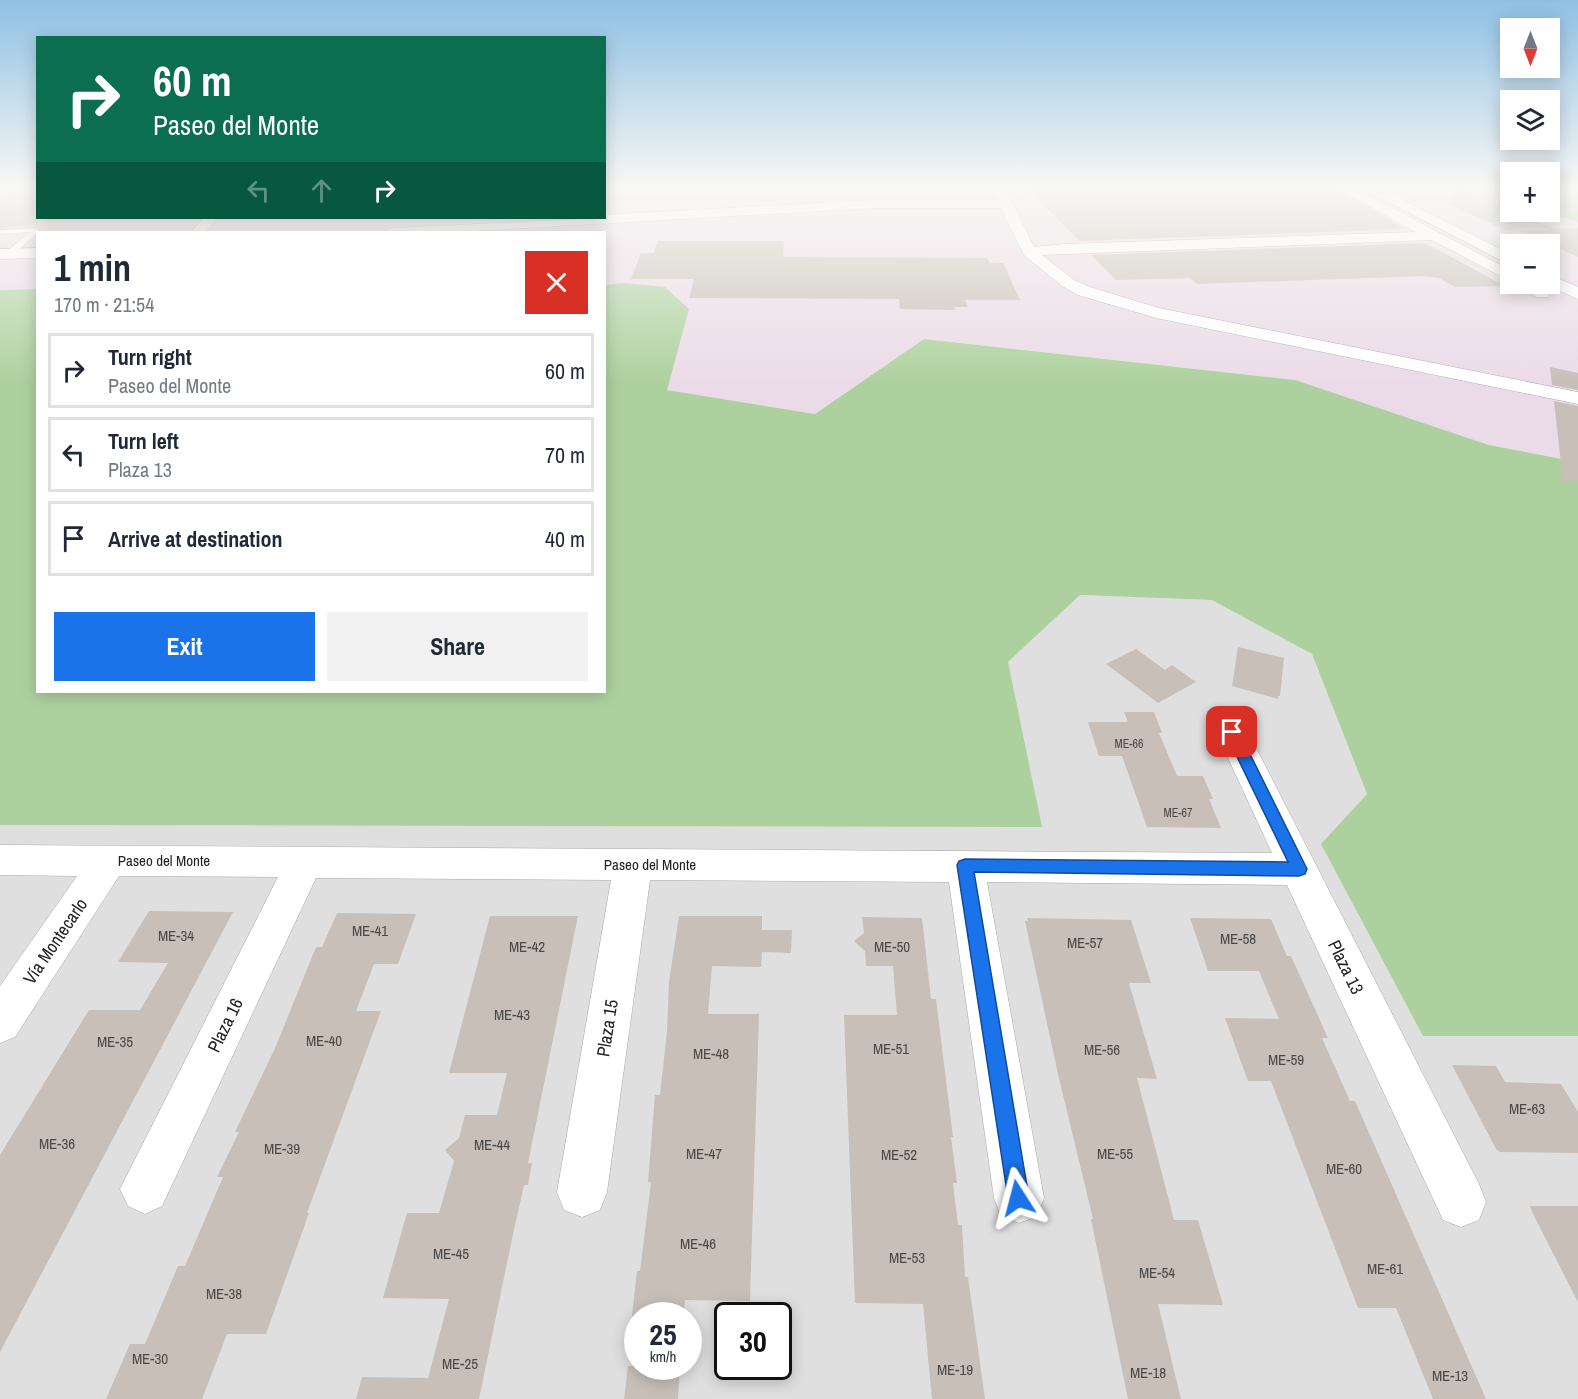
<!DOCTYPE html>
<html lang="en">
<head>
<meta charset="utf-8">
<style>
  body { margin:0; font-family:"Archivo Narrow",sans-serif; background:#f2f2f3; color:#1f2937; height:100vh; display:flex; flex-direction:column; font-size:22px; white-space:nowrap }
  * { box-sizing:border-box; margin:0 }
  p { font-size:20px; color:#747a83 }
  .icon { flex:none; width:33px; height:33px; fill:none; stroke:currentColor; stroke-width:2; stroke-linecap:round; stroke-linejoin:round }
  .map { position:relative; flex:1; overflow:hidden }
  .side { position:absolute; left:36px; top:231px; width:570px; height:462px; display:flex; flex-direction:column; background:#fff; border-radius:0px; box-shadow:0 3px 15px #0003 }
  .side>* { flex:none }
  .top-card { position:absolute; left:36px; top:36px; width:570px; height:183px; border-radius:0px; box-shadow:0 3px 15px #0003; background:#0b6e4f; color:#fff; overflow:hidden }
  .needle { width:39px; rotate:180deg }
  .fabs { position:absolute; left:1500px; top:18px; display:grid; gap:12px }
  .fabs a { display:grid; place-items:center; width:60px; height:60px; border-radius:0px; background:#fff; box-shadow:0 3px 15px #0003; font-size:30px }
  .speed { position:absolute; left:624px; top:1302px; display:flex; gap:12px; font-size:30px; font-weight:700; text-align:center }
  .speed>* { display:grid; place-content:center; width:78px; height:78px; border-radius:50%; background:#fff; box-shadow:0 3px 15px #0003; line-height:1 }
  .speed small { font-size:15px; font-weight:400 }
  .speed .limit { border:3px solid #111; border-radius:9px; background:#fff; color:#111 }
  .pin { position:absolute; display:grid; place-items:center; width:51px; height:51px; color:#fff; margin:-26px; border-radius:12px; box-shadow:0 3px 9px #0006 }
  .me { position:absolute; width:66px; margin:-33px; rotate:351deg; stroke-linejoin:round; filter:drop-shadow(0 0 4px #0008) }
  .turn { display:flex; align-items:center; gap:21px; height:126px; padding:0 18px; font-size:27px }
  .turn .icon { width:78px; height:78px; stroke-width:2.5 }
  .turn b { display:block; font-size:42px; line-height:51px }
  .lanes { display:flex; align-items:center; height:57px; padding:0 18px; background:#0003; justify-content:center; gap:30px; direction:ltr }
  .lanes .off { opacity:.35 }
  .round { display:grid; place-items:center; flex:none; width:63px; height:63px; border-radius:0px; background:#f2f2f3 }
  .head { display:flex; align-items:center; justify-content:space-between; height:102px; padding:0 18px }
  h1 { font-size:36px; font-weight:800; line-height:45px }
  .button { display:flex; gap:12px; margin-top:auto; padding:12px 18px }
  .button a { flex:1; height:69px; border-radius:0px; background:#1a73e8; color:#fff; font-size:24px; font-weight:800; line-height:69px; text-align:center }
  .button a+a { background:#f2f2f3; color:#1f2937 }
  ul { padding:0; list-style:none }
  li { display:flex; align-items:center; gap:18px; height:75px; margin:0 12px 9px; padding:0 6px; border:3px solid #e0e1e3; border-radius:0px }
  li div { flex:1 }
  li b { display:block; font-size:22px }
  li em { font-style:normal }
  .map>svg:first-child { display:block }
  .residential { fill:#e0dfdf; fill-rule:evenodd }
  .commercial { fill:#f2dad9 }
  .industrial { fill:#ebdbe8; fill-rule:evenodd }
  .forest { fill:#add19e }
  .building { fill:#c7bfb8 }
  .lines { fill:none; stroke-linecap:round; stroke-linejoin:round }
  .service-casing { stroke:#a9a9a9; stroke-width:1 }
  .minor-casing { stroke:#a9a9a9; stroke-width:1 }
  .tertiary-casing { stroke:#a9a9a9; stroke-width:1 }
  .service { fill:#fff; fill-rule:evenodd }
  .minor { fill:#fff; fill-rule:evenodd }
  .tertiary { fill:#fff; fill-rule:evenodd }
  .route { fill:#1a73e8; stroke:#114b97; stroke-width:1.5 }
  .labels { text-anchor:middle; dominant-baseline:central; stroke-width:4.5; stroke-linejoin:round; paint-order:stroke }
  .number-label { font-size:12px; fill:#4b4948 }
  .street-label { font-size:15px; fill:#222; stroke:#fff }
  .near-number-label { font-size:15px; fill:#4b4948 }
  .near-street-label { font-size:18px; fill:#222; stroke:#fff }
</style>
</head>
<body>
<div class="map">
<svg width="1578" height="1399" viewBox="0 0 1578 1399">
  <rect width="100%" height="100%" fill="#f2efe9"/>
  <path class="residential" d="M1079 595 1212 600 1312 653 1367 794 1423 1036H1578V1399H0V825L1041 827 1008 662ZM638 1316H688V1366H638ZM728 1316H778V1366H728Z"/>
  <path class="commercial" d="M0 187H37L38 218H66L48 232H38L37 241 27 249 0 251Z"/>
  <g class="industrial">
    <path d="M605 187H1483L1510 199V212H1544L1578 222V462L1489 445 1295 380 924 339 815 414 666 390 689 309 624 283 605 285 604 232H48L66 218H604ZM1510 244H1550V284H1510Z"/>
    <path d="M37 241V289L0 290V251L27 249Z"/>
  </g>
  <g class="forest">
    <path d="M1550 187H1578V222L1544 212H1550Z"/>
    <path d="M624 283 665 287 689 309 667 390 815 414 924 339 1295 380 1489 445 1578 462V1036H1423L1321 844 1367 794 1312 654 1212 600 1080 595 1008 662 1042 827 0 825V290L37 289 38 692H604L605 285Z"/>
  </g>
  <g class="building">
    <path d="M20 187H38V225L0 228V196H7Z"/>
    <path d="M1038 187H1331L1406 229 1079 241 1028 189Z"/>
    <path d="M1456 187H1460L1510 209V212L1553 228 1505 230 1449 204Z"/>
    <path d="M1578 228V257L1518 230Z"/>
    <path d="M658 241H784L783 257H786L987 258 990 263H1003L1020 300H965L968 307H954L955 310 900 309 899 299 689 298 694 279H631L641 253H653Z"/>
    <path d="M1425 243 1505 286 1455 287 1439 278 1423 276 1198 284 1190 278 1116 280 1091 255Z"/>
    <path d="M1550 367 1578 373V390L1552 385Z"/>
    <path d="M1554 401 1578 406V481L1563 482Z"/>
    <path d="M1238 647 1284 658 1280 696H1278V699L1232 686Z"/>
    <path d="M1136 649 1165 670 1172 665 1196 682 1158 703 1106 664Z"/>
    <path d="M1124 712H1154L1162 733H1159L1177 776H1203L1213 799H1209L1221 828 1147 827 1122 756H1099L1088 722H1128Z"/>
    <path d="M149 911 233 912 0 1352V1155L89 1010H140L168 963 118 962Z"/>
    <path d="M337 913 416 914 398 964H374L356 1011H381L307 1213H309L266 1334H227L202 1399H106L130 1344H145L178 1266H185L223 1177H217L239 1132H235L276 1046 316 947H322Z"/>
    <path d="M490 916H578L528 1163H532L528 1185H524L513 1234 479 1399H356L362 1377 428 1378 449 1299 383 1298 407 1213H439L454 1161 445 1150 459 1138 465 1115H497L507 1073H449Z"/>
    <path d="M679 916H762V930H792L791 953 762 952 761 967 712 966 708 1014H759L750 1301 685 1300 684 1316H632L637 1271H640L651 1182H648L655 1095H660L667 1032 669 982Z"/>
    <path d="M862 917 922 918 931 999H936L953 1137H951L957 1183H953L958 1225H962L965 1277H968L985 1399H932L923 1304 855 1303 844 1015H897L893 966H866L865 951 854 941 864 933Z"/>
    <path d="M1027 918 1131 920 1151 983H1129L1157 1079 1137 1078 1174 1220H1198L1223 1305 1158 1304 1181 1399H1128L1091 1219H1093L1058 1074 1025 921H1028Z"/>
    <path d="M1190 918 1271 919 1287 956H1291L1328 1038H1322L1350 1101H1355L1486 1399H1433L1396 1308H1358L1271 1081H1248L1225 1018 1279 1019 1259 971H1208Z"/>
    <path d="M1452 1065 1496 1066 1505 1082 1561 1084 1578 1112V1153L1500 1152 1496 1149Z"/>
    <path d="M1530 1206H1578V1302L1532 1212Z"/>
    <path d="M628 1366H680L678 1399H624Z"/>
  </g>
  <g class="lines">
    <g class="service-casing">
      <path id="service" d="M37 228 39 231 12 256H6V252L30 232 0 234V230Z"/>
    </g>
    <g class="minor-casing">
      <g id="minor">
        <path d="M992 187H1005L1034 247 1065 244 1416 232 1335 187H1352L1510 270V281L1432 240 1042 255 1074 280 1090 287 1159 308 1578 392V404L1156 318 1078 295 1062 286 1024 255 1001 208H874L456 232H384L391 228 604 218V215L874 200H998Z"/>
        <path d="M204 218H218L205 232H191Z"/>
        <path d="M38 248V258L0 259V249Z"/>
        <path d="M1517 284H1536L1550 293 1548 297H1536Z"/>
        <path d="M1232 720 1244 724 1248 732 1479 1184 1486 1202 1479 1220 1461 1227 1443 1220 1287 885 987 882 1044 1198 1037 1216 1019 1223 1001 1216 994 1198 949 882 650 880 607 1192 600 1210 582 1217 564 1210 557 1192 611 880 316 878 162 1206 145 1214 128 1206 120 1189 278 877 119 876 15 1037 0 1043V986L77 876 0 875V845L1272 853 1216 732 1220 724Z"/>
      </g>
    </g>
    <g class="tertiary-casing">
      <g id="tertiary">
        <path d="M1360 187H1377L1510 254V265Z"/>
        <path d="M1550 275 1578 287V299L1544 284H1550Z"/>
      </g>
    </g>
    <use href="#service" class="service"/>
    <use href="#minor" class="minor"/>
    <use href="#tertiary" class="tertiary"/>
  </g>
  <linearGradient id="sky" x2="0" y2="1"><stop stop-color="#8fc0e4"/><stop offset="0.49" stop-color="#f9f8f5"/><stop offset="1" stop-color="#f9f8f5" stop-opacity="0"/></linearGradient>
  <rect width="1578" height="383" fill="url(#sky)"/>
  <path class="route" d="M1232 727 1239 732 1307 869 1305 874 1299 876 974 872 1029 1198 1026 1206 1018 1209 1011 1206 1008 1198 957 865 959 861 965 859 1288 862 1225 732Z"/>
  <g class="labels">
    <g class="number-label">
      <text x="1129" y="744">ME-66</text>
      <text x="1178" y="813">ME-67</text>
    </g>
    <g class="street-label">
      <text x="164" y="860">Paseo del Monte</text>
      <text x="650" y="864">Paseo del Monte</text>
    </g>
    <g class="near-number-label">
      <text x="370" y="930">ME-41</text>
      <text x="176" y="935">ME-34</text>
      <text x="1238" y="938">ME-58</text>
      <text x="1085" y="942">ME-57</text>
      <text x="527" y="946">ME-42</text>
      <text x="892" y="946">ME-50</text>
      <text x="512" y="1014">ME-43</text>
      <text x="324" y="1040">ME-40</text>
      <text x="115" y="1041">ME-35</text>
      <text x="891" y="1048">ME-51</text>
      <text x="1102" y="1049">ME-56</text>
      <text x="711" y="1053">ME-48</text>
      <text x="1286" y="1059">ME-59</text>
      <text x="1527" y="1108">ME-63</text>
      <text x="57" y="1143">ME-36</text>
      <text x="492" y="1144">ME-44</text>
      <text x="282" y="1148">ME-39</text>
      <text x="704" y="1153">ME-47</text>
      <text x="1115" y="1153">ME-55</text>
      <text x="899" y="1154">ME-52</text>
      <text x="1344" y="1168">ME-60</text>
      <text x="698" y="1243">ME-46</text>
      <text x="451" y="1253">ME-45</text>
      <text x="907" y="1257">ME-53</text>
      <text x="1385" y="1268">ME-61</text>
      <text x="1157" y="1272">ME-54</text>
      <text x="224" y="1293">ME-38</text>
      <text x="150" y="1358">ME-30</text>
      <text x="460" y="1363">ME-25</text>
      <text x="955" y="1369">ME-19</text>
      <text x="1148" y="1372">ME-18</text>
      <text x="1450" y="1375">ME-13</text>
    </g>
    <g class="near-street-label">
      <text transform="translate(55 941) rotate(-56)">Vía Montecarlo</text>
      <text transform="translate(1346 967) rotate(64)">Plaza 13</text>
      <text transform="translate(225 1025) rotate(-64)">Plaza 16</text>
      <text transform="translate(607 1028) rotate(-81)">Plaza 15</text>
    </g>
  </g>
</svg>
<div class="fabs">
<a><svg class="needle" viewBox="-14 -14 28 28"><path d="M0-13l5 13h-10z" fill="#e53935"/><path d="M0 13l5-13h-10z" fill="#747a83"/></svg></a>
<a><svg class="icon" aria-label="layers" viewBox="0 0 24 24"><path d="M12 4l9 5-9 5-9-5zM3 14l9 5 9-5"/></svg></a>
<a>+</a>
<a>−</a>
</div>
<div class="speed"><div>25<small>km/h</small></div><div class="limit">30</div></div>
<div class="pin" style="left:1232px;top:732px;background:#d93025"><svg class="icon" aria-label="arrive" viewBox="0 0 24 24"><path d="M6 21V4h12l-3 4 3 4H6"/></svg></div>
<svg class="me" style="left:1018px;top:1198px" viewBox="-20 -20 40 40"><path d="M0-17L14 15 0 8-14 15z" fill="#1a73e8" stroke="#fff" stroke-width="4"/></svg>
<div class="top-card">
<div class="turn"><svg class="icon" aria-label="right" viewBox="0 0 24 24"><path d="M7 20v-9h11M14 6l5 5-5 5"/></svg><div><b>60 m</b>Paseo del Monte</div></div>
<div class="lanes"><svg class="icon off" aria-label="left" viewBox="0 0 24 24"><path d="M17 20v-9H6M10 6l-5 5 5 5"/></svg><svg class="icon off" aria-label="ahead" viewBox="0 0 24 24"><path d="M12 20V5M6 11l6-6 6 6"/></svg><svg class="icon" aria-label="right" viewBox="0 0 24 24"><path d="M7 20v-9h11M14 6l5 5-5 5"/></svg></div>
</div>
<section class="side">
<div class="head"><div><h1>1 min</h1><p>170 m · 21:54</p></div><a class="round" style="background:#d93025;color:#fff"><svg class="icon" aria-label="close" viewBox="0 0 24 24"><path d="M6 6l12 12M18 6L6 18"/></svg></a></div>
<ul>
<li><svg class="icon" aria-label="right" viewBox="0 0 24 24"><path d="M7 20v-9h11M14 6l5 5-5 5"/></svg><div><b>Turn right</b><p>Paseo del Monte</p></div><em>60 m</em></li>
<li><svg class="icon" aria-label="left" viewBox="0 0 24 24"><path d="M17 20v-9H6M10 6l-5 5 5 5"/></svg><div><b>Turn left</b><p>Plaza 13</p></div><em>70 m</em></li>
<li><svg class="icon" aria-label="arrive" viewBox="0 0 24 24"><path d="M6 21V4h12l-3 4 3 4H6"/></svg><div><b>Arrive at destination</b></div><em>40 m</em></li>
</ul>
<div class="button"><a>Exit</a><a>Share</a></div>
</section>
</div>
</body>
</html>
